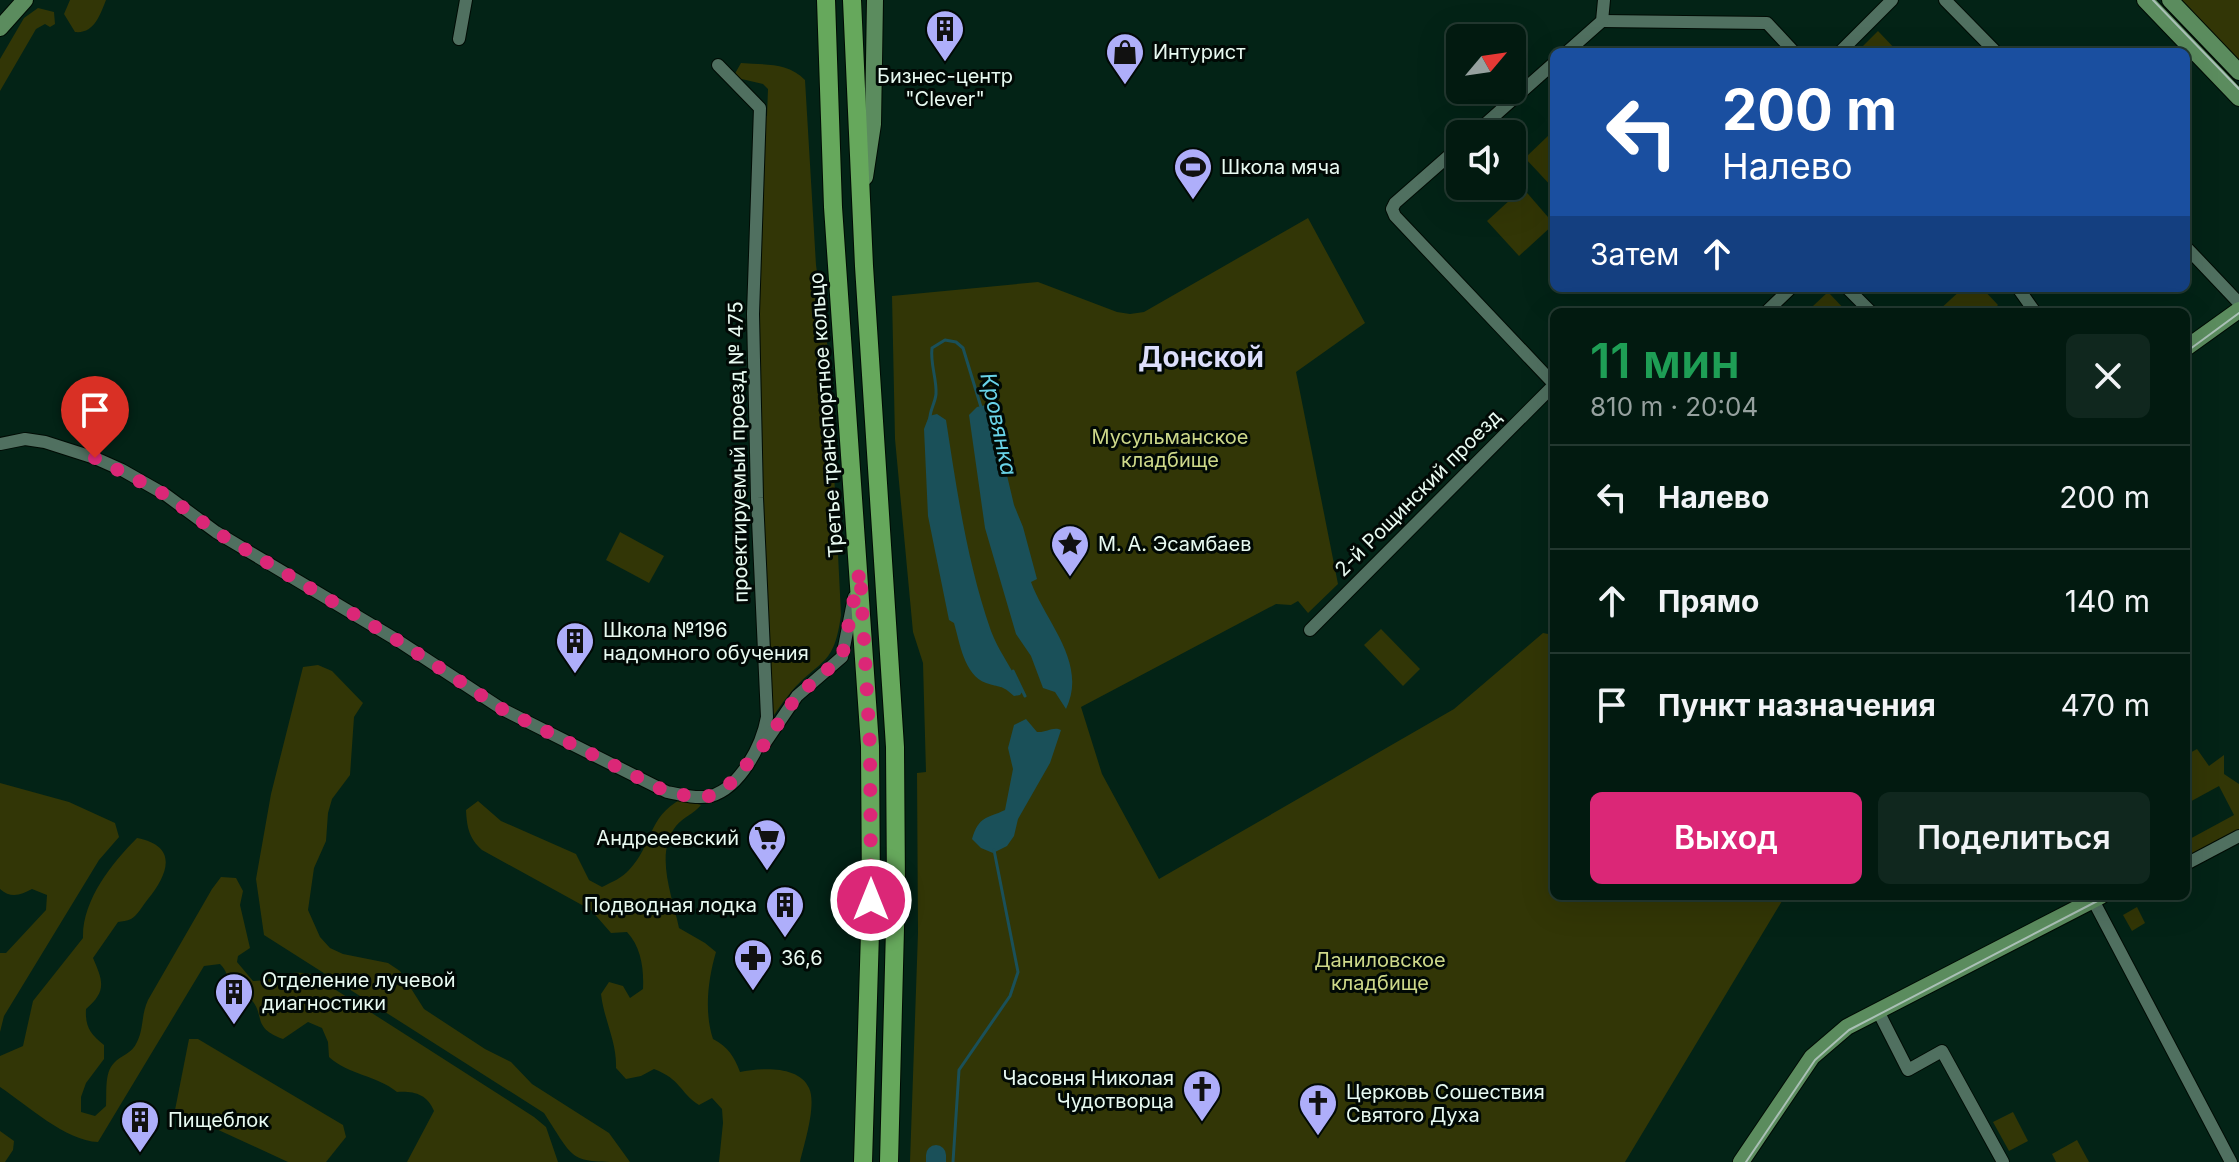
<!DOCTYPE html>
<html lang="ru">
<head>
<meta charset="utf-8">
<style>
  body { margin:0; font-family:Inter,sans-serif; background:#10271e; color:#f1f3f6; height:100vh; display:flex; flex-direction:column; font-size:30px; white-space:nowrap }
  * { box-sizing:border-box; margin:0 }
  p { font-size:26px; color:#96a19f }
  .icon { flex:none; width:44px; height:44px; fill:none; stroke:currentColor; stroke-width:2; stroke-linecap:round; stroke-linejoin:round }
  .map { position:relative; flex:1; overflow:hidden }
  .sheet { position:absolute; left:1550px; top:308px; width:640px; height:592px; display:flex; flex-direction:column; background:#021a10; border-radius:12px; box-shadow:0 8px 32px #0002,0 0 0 2px #233830 }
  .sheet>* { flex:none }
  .banner { position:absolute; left:1550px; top:48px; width:640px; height:244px; border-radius:12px; box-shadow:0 8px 32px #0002,0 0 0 2px #233830; background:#1a4fa0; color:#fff; overflow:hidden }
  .needle { width:52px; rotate:61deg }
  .buttons { position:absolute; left:1446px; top:24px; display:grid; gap:16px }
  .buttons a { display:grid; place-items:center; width:80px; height:80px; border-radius:12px; background:#021a10; box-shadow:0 8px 32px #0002,0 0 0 2px #233830; font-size:40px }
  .pin { position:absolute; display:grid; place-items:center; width:68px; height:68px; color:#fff; margin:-82px -34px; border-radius:50% 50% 50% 0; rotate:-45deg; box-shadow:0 0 8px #0007 }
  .pin .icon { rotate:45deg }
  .me { position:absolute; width:88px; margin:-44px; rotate:0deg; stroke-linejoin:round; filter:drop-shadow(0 0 6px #0008) }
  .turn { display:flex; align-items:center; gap:28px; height:168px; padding:0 40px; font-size:36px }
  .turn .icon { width:104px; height:104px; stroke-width:2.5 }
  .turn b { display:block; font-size:56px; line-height:68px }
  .then { display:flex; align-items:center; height:76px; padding:0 40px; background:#0003; gap:16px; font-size:30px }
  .round { display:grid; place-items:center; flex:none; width:84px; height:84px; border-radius:12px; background:#10271e }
  .head { display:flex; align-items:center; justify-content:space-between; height:136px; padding:0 40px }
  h1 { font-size:48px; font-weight:600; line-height:60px; color:#1e9e55 }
  .cta { display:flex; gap:16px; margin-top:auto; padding:16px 40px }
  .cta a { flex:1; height:92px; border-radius:12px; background:#db2777; color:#fff; font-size:32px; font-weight:600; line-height:92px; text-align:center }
  .cta a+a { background:#10271e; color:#f1f3f6 }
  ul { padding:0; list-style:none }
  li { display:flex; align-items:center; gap:24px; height:104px; padding:0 40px; border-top:2px solid #233830 }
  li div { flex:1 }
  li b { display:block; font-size:30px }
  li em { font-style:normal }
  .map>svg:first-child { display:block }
  .green { fill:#323606 }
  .water { fill:#1a5059 }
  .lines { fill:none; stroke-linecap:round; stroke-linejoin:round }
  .stream { stroke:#1a5059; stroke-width:3 }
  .river { stroke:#1a5059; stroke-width:20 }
  .street-casing { stroke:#000b04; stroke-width:14 }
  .secondary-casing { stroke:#000b04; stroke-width:18 }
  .primary-casing { stroke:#000b04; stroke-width:20 }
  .street { stroke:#507060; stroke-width:12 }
  .secondary { stroke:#5b8c5e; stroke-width:16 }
  .primary { stroke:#66a85c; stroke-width:18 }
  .tram { stroke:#aac0b6; stroke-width:2 }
  .route { stroke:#db2777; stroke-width:14; stroke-dasharray:0 25.2 }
  .labels { text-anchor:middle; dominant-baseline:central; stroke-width:6; stroke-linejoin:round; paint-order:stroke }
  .poi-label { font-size:20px; fill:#e8faf1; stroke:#010905; text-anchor:start }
  .street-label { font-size:20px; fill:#e8faf1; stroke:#010905 }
  .park-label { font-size:20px; fill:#cdd889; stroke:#010905 }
  .water-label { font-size:22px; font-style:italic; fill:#69d3e7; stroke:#010905 }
  .district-label { font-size:28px; font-weight:bold; fill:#dcdefb; stroke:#010905 }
</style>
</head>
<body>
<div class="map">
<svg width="2239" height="1162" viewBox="0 0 2239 1162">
  <rect width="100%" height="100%" fill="#032316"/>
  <g class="green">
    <path d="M70 0H106C100 15 94 34 75 32L64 14Z"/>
    <path d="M2182 0H2239V60Z"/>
    <path d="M38 8 54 12 55 24 50 27 45 24 36 29 0 91V59L24 18Z"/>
    <path d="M1878 31 1898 52H1857Z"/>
    <path d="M741 63C764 65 788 62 805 80L816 265 828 350 841 615C834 667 821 658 791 692 780 705 771 720 761 734L747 314 756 116H767L768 89 763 84 733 77Z"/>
    <path d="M1549 135 1554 140V189L1525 158Z"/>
    <path d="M1523 188 1554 224 1519 256 1487 221Z"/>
    <path d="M1308 218 1365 323 1296 372 1338 584 1308 613 1298 601 1291 605 1276 604 1081 707 1102 774 1159 879 1454 709 1543 633 1554 635V896H1785L1625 1162H910L918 933 917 773 926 772 923 663 913 632 895 439 892 296 1038 282 1117 312 1130 314 1144 312Z"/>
    <path d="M1963 288H1982L1998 305 1991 312H1937Z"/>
    <path d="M1828 292 1847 312H1818L1813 306Z"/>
    <path d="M620 532 664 556 649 583 606 560Z"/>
    <path d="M1381 629 1420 669 1403 686 1364 645Z"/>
    <path d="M318 665 332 671 363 703 354 717 350 775 332 799 328 813 326 841 314 868 308 910 320 937 330 948 343 954 388 963 400 971 424 1009 485 1049 511 1062 532 1084 609 1133 630 1162C568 1162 576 1162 544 1113L264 935 256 879 271 794 303 667Z"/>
    <path d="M2197 749 2209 766 2224 755V774L2239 784V833L2186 858V841L2234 815 2219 786 2186 804V755Z"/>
    <path d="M0 783 69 802 115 823 119 837 99 860 4 1016 0 1032V953H6L46 910 47 895 32 889C21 895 11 899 0 889Z"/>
    <path d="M681 799 701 805C694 814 683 817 676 826 654 854 673 898 679 928L705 943 716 952C708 979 704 1012 713 1039 728 1047 734 1056 740 1072 760 1068 799 1065 809 1088 817 1105 804 1144 800 1162H719L723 1123 722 1109 712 1098 699 1105C678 1091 682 1080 654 1069L641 1076 626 1079 616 1068C617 1042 604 1020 601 994L609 982 623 986 630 998 643 989C644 968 641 947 627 932L611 933 591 910 482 850C469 838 467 828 466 810L478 801 501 821 576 854 589 880 602 887C612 882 622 878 629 870 653 845 647 818 681 799Z"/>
    <path d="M137 838C179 846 168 874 148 899 143 905 137 916 131 919 127 921 122 921 118 922L93 958C103 981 107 991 86 1009 85 1026 90 1034 104 1045V1059L86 1083 81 1097V1112L95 1116 106 1106C107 1093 104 1073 114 1063 121 1055 132 1054 137 1042 144 1028 141 1015 148 1000L212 889 221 877 236 878 243 891 240 905 250 948 238 956 237 962 253 981C277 981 283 969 311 974L534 1117 546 1127 558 1162H407L434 1111C427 1094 414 1091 397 1092 376 1075 349 1075 329 1057L328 1042 322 1028 308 1022 283 1039C250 1027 267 1015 249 997 244 992 237 991 233 986 227 979 227 970 220 964L204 966 98 1142C66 1141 27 1105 0 1087V1056L23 1046 33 1001 83 938C82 901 111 864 137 838Z"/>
    <path d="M2137 907 2145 923 2132 931 2123 915Z"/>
    <path d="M189 1039H198L343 1125 346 1137 326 1162H288L175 1110Z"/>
    <path d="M2013 1112 2028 1141 2009 1151 1993 1122Z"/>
    <path d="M0 1131 14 1141 13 1150 5 1162H0Z"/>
    <path d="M2077 1140 2089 1162H2056L2052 1154Z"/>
  </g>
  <g class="water">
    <path d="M986 405 992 412 1014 505 1023 527 1037 579 1031 582C1046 623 1088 663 1066 709L1055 692 1043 688 1031 656 1016 634 985 528 969 415 977 407Z"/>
    <path d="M937 414 946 420C957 491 967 562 991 631 999 652 1013 670 1023 691L1020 695 1014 696C1001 684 1000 688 986 683 964 675 960 643 954 623L949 620 928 516 924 429 929 416Z"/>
    <path d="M1026 719 1037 732C1046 733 1053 726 1061 730L1050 763 1018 819 1014 836 1007 846 993 853 981 848 972 839C979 816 986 819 1005 810L1013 769 1008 748 1014 725Z"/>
  </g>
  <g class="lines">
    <g class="stream">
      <path d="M930 420C929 411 935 404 936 394 937 379 930 364 932 348L945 340 956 342 963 348 981 407"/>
      <path d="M1013 671 1025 696"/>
      <path d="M953 1162 959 1070 1010 996 1018 972 994 850"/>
    </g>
    <path class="river" d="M936 1155V1162"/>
    <g class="street-casing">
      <g id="street">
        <path d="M1945 0 1996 52"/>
        <path d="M1602 21 1767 23 1794 52"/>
        <path d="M459 39 466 0"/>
        <path d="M1567 52 1602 21 1604 0"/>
        <path d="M1840 52 1892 0"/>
        <path d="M1474 134 1554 63"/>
        <path d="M1460 146 1395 203 1392 209 1395 216 1554 384"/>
        <path d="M2186 247 2239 303"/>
        <path d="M1847 288 1871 312"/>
        <path d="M2018 288 2035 312"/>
        <path d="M1766 312 1791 288"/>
        <path d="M0 444 25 439 45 442 95 458 122 470 166 495 216 532 397 640 502 709 667 792C681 795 697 799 711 796 741 787 762 745 767 717L757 498 753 314 760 108 718 65"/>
        <path d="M1310 630 1554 385"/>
        <path d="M763 746 797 696 842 657 854 597"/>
        <path d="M2186 864 2239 836"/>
        <path d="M2093 900 2231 1162"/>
        <path d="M1878 1011 1908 1070 1942 1051 2003 1162"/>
      </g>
    </g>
    <g class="secondary-casing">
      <g id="secondary">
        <path d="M2145 0 2239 98"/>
        <path d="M2170 0 2239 72"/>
        <path d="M0 28 25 0"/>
        <path d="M865 177 873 124 875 0"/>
        <path d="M2186 348 2239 310"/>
        <path d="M1741 1162 1812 1057 1847 1027 2101 896"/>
      </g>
    </g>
    <g class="primary-casing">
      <g id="primary">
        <path d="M826 0 833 207 870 746 871 900 863 1162"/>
        <path d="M852 0 864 266 895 747 896 889 889 1162"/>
      </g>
    </g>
    <use href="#street" class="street"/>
    <use href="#secondary" class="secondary"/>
    <use href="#primary" class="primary"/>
    <g class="tram">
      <path d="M2153 0 2239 89"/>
      <path d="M2186 352 2239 313"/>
      <path d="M1746 1162 1815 1060 1849 1030 2107 896"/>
    </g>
  </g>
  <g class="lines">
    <path class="route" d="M95 458 166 495 216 532 397 640 502 709 667 792 689 796H710L727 787 763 746 797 696 842 657 860 570 870 746 871 900"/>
  </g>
  <defs>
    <g id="building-pin" transform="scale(2)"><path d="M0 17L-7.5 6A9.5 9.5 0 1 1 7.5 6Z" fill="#aeaefa" stroke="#010905"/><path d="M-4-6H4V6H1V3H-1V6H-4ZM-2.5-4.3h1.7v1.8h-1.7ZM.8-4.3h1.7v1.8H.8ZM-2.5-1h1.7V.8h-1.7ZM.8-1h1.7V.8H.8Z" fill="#111"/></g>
    <g id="shop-pin" transform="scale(2)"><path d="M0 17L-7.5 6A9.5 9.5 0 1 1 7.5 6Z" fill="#aeaefa" stroke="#010905"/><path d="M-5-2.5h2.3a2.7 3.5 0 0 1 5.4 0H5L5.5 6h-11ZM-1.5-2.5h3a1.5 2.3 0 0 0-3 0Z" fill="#111"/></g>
    <g id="stadium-pin" transform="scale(2)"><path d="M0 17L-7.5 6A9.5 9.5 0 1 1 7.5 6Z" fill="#aeaefa" stroke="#010905"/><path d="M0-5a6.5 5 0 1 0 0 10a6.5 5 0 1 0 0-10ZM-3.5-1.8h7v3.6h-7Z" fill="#111"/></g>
    <g id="sight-pin" transform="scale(2)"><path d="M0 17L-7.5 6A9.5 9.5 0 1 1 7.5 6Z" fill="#aeaefa" stroke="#010905"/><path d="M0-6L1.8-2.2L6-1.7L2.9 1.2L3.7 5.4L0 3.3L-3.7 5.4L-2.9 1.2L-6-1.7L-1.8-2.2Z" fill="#111"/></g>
    <g id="supermarket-pin" transform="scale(2)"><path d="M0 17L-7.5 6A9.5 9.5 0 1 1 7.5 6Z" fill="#aeaefa" stroke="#010905"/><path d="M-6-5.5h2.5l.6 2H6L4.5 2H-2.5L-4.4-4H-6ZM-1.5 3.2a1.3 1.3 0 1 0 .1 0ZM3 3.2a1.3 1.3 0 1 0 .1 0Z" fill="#111"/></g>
    <g id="pharmacy-pin" transform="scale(2)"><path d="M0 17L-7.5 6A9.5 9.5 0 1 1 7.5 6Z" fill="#aeaefa" stroke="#010905"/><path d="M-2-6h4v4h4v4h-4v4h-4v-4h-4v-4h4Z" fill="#111"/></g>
    <g id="church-pin" transform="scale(2)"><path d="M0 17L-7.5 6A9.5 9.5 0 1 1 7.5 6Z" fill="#aeaefa" stroke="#010905"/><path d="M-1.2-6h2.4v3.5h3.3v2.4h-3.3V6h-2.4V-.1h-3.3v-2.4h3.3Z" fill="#111"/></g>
  </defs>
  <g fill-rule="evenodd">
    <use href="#building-pin" x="945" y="29"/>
    <use href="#shop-pin" x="1125" y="52"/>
    <use href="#stadium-pin" x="1193" y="167"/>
    <use href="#sight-pin" x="1070" y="544"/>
    <use href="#building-pin" x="575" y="641"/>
    <use href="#supermarket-pin" x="767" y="838"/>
    <use href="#building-pin" x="785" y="905"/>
    <use href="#pharmacy-pin" x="753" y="958"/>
    <use href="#building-pin" x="234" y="992"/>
    <use href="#church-pin" x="1202" y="1089"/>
    <use href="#church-pin" x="1318" y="1103"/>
    <use href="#building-pin" x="140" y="1120"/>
  </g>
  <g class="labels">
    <g class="poi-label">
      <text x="1153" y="52">Интурист</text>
      <text x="945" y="76" text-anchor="middle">Бизнес-центр<tspan x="945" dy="23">"Clever"</tspan></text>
      <text x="1221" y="167">Школа мяча</text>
      <text x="1098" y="544">М. А. Эсамбаев</text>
      <text x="603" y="630">Школа №196<tspan x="603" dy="23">надомного обучения</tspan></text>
      <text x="739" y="838" text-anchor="end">Андрееевский</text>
      <text x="757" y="905" text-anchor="end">Подводная лодка</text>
      <text x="781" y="958">36,6</text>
      <text x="262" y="980">Отделение лучевой<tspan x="262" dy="23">диагностики</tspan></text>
      <text x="1174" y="1078" text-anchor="end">Часовня Николая<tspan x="1174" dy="23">Чудотворца</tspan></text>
      <text x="1346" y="1092">Церковь Сошествия<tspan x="1346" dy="23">Святого Духа</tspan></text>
      <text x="168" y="1120">Пищеблок</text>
    </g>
    <g class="street-label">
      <text transform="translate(826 415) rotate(-94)">Третье транспортное кольцо</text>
      <text transform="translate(738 452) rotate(-91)">проектируемый проезд № 475</text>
      <text transform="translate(1418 493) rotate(-45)">2-й Рощинский проезд</text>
    </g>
    <g class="park-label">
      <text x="1170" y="437">Мусульманское<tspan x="1170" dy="23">кладбище</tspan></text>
      <text x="1380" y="960">Даниловское<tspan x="1380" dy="23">кладбище</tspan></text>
    </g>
    <g class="water-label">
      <text transform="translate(999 424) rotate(78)">Кровянка</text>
    </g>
    <g class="district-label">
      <text x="1201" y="357">Донской</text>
    </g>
  </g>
</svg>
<div class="buttons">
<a><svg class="needle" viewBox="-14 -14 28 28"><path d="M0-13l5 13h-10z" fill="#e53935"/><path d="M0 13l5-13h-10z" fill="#96a19f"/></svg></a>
<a><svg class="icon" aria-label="sound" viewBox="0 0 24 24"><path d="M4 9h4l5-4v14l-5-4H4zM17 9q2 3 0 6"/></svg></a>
</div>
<div class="pin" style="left:95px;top:458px;background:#d93025"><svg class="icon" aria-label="arrive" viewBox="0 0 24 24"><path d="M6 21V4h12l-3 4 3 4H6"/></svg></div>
<svg class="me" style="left:871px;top:900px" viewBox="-20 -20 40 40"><circle r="17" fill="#db2777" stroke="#fff" stroke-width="3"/><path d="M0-11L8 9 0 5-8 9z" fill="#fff"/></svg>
<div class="banner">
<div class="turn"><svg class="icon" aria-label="left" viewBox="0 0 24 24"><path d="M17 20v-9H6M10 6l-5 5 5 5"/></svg><div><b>200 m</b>Налево</div></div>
<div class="then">Затем<svg class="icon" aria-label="ahead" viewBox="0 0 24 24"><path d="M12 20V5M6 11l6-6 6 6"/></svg></div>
</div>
<section class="sheet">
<div class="head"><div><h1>11 мин</h1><p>810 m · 20:04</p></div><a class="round"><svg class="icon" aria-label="close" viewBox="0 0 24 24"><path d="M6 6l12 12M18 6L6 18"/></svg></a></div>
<ul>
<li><svg class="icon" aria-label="left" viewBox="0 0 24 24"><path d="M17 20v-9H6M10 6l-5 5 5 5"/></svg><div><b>Налево</b></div><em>200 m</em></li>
<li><svg class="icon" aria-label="ahead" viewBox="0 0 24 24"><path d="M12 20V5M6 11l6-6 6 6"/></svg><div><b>Прямо</b></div><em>140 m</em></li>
<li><svg class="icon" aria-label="arrive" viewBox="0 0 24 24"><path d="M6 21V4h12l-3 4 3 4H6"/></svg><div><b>Пункт назначения</b></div><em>470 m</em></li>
</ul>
<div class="cta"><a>Выход</a><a>Поделиться</a></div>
</section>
</div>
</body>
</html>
